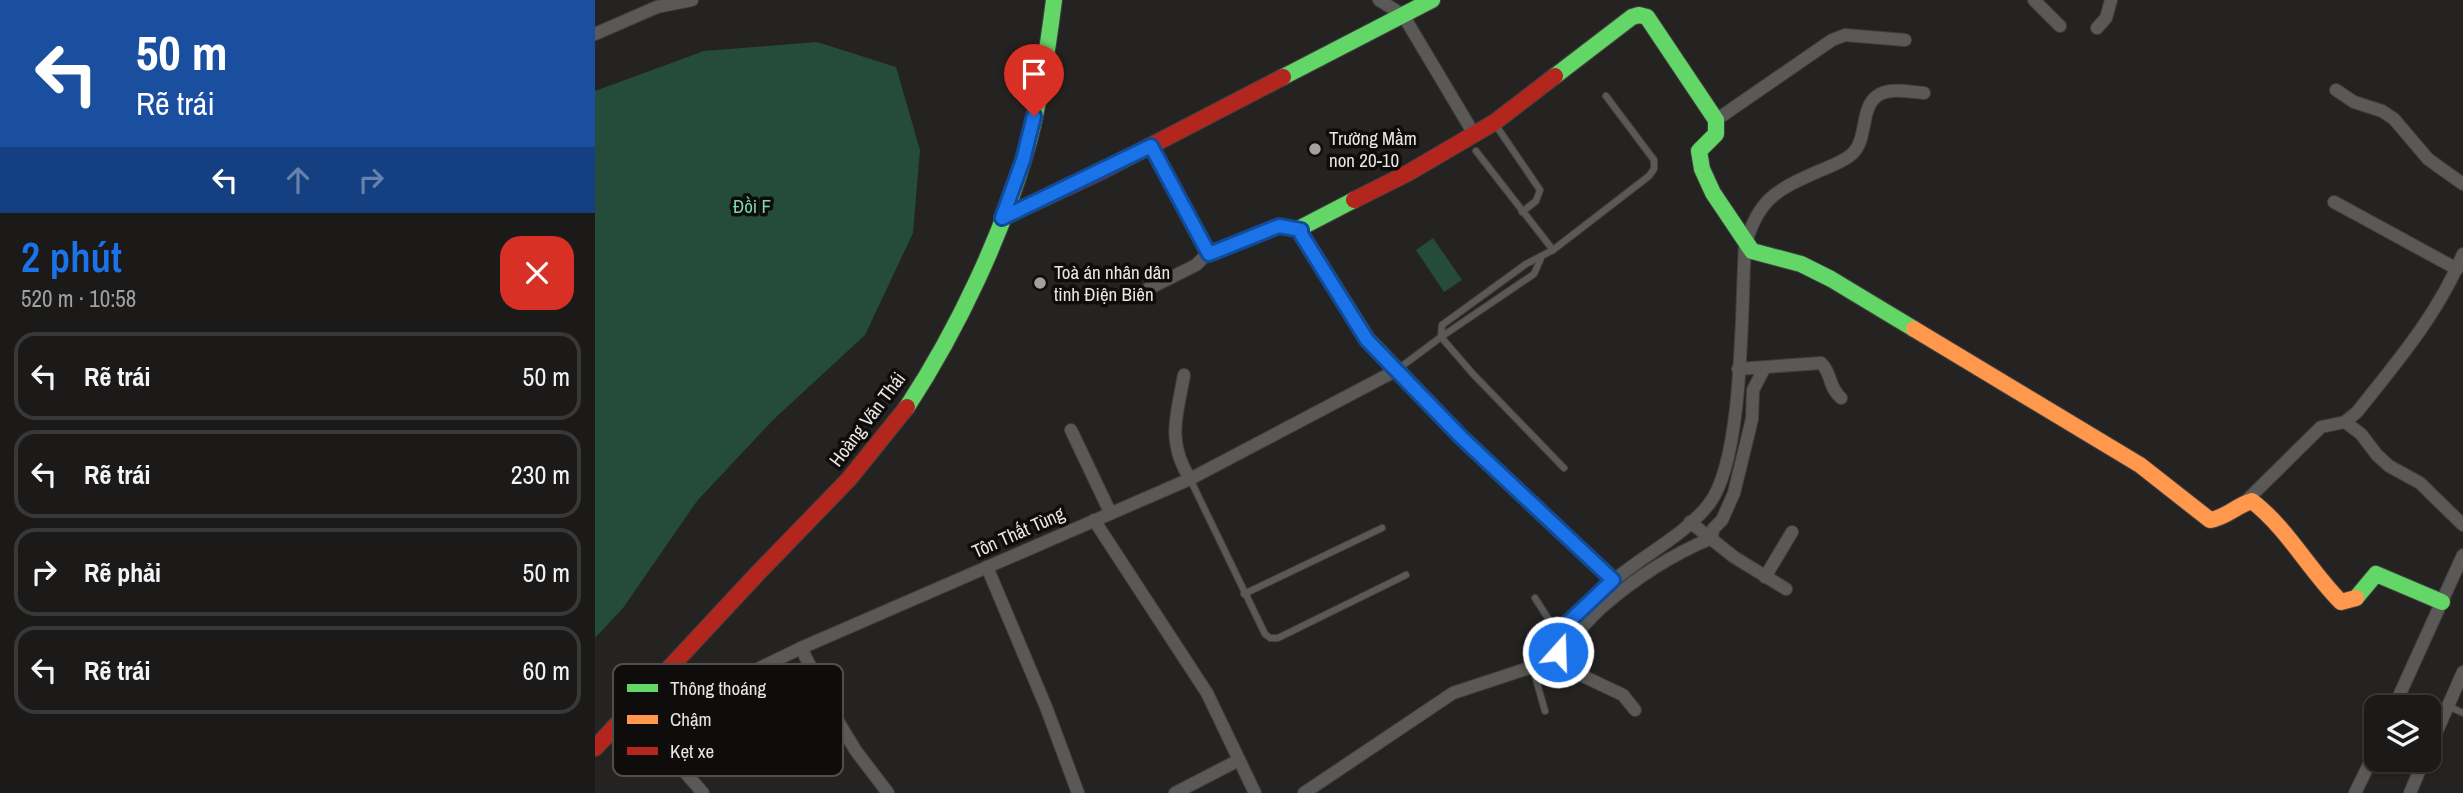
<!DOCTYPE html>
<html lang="vi">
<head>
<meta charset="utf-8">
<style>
  body { margin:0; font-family:"Archivo Narrow",sans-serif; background:#282726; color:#f1f3f6; height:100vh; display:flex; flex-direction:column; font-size:26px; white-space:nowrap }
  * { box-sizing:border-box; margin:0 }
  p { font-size:23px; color:#a0a1a2 }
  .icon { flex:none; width:38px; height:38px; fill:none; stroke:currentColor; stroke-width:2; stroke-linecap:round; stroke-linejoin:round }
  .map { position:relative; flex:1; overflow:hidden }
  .side { display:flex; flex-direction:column; background:#1b1a19; width:595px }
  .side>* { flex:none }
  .hud { background:#1a4fa0; color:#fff; overflow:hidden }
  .tools { position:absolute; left:1769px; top:695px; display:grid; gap:14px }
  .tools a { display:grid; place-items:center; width:77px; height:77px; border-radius:14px; background:#1b1a19; box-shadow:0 2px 5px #0004,0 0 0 2px #393838; font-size:35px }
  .pin { position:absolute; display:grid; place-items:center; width:60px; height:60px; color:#fff; margin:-72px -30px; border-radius:50% 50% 50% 0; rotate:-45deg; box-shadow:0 0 7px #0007 }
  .pin .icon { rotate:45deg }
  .me { position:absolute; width:77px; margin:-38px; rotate:20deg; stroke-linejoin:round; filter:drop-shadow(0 0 5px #0008) }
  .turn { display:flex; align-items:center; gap:24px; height:147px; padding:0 21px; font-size:32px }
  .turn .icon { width:91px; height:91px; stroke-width:2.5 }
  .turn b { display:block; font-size:49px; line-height:60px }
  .lanes { display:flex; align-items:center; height:66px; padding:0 21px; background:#0003; justify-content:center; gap:35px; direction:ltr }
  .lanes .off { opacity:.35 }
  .round { display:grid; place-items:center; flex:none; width:74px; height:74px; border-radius:21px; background:#282726 }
  .summary { display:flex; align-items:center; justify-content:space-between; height:119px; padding:0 21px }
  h1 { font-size:42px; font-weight:600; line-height:52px; color:#1a73e8 }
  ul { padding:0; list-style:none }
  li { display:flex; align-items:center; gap:21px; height:88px; margin:0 14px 10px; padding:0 7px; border:4px solid #393838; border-radius:21px }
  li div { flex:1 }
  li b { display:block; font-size:26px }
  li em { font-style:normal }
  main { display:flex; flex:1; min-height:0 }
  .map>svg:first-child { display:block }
  .green { fill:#254b3b }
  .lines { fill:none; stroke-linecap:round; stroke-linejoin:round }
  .lane-casing { stroke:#41403e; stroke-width:8 }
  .street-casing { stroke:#41403e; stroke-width:14 }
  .fast-casing { stroke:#41403e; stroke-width:18 }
  .slow-casing { stroke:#41403e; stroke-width:18 }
  .jam-casing { stroke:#41403e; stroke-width:18 }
  .lane { stroke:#5a5958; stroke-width:6 }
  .street { stroke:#5a5958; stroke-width:12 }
  .fast { stroke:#63d668; stroke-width:16 }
  .slow { stroke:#ff974d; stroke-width:16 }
  .jam { stroke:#b3261e; stroke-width:16 }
  .route-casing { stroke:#114b97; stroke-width:18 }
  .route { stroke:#1a73e8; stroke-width:12 }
  .poi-dot { fill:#a3a29f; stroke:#0e0d0b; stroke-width:2.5 }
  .labels { text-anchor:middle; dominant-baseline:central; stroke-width:7; stroke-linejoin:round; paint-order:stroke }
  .poi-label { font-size:19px; fill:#e7e6e3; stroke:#0e0d0b; text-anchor:start }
  .park-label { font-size:19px; fill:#7cd8b1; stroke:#0e0d0b }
  .street-label { font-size:19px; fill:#e7e6e3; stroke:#0e0d0b }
  .key { fill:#0e0d0b; stroke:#4f4e4c; stroke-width:2 }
  .key-label { font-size:19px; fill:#e7e6e3 }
</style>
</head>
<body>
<main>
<section class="side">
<div class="hud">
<div class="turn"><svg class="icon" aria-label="left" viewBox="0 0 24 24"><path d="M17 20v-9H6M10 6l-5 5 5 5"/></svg><div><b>50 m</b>Rẽ trái</div></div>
<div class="lanes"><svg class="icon" aria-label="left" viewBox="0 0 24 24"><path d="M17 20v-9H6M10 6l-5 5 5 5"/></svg><svg class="icon off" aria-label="ahead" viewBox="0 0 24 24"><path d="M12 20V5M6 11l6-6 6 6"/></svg><svg class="icon off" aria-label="right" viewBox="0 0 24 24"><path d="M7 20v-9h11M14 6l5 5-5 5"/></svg></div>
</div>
<div class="summary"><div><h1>2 phút</h1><p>520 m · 10:58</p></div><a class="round" style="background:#d93025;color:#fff"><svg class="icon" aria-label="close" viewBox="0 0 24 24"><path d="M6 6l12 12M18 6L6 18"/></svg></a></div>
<ul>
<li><svg class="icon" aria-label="left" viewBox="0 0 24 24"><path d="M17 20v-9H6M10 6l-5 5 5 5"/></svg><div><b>Rẽ trái</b></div><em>50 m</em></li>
<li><svg class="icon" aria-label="left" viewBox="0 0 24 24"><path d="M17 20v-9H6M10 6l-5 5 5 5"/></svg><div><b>Rẽ trái</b></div><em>230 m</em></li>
<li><svg class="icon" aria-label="right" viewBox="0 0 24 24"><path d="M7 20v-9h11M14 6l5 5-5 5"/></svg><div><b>Rẽ phải</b></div><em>50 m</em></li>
<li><svg class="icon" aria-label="left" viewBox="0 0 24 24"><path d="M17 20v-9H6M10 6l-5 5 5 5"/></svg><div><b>Rẽ trái</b></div><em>60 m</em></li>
</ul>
</section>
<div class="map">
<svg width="1868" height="793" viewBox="0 0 1868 793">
  <rect width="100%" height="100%" fill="#242321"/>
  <g class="green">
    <path d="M222 42 301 67 325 150 318 233 270 335 178 420 102 501 28 608 0 638V91L109 51Z"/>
    <path d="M838 238 867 280 849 292 821 250Z"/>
  </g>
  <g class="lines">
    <g class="lane-casing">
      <g id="lane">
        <path d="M900 124 945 190 941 201 927 212"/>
        <path d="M881 151 958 250"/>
        <path d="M803 369 846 337 939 274 946 258"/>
        <path d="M969 468 878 374 846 337 847 325 931 264 958 250 1054 176 1059 169V160L1011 96"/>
        <path d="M595 479 670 634 675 638H683L811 575"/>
        <path d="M649 594 787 528"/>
        <path d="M940 598 963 634"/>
        <path d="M938 669 950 711"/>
        <path d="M1853 706 1868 713"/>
      </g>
    </g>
    <g class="street-casing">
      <g id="street">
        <path d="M784 0 808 15 879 134"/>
        <path d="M1439 0 1465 26"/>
        <path d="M1502 28 1511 18 1516 0"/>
        <path d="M0 34 62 7 97 0"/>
        <path d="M1741 90 1759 102 1787 111 1799 119 1833 159 1868 184"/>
        <path d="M1121 120 1237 40 1250 35 1310 40"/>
        <path d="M556 146 614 254"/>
        <path d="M1739 202 1862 269"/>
        <path d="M547 292 601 265 611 255 684 226 706 230"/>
        <path d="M1143 369 1226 363C1237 373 1233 387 1246 398"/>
        <path d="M589 375C582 415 571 441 595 479"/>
        <path d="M1750 422 1766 434 1782 455 1794 466 1825 483 1868 525"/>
        <path d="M476 430 515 512"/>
        <path d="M1650 502 1726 427 1750 422 1762 412C1802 362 1843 314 1868 254"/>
        <path d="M499 520 612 693 660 793"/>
        <path d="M1095 522 1139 557 1191 589"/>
        <path d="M392 567 451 707 483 793"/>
        <path d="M1170 577 1197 532"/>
        <path d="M206 648 244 723 261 751 293 793"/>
        <path d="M963 652V633C981 615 999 597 1018 581 1048 555 1089 536 1114 504 1149 459 1146 307 1150 246 1163 199 1181 190 1224 171 1236 166 1248 162 1257 154 1273 140 1265 108 1282 96 1294 87 1315 92 1329 93"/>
        <path d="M959 656 990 677 1028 695 1040 710"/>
        <path d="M52 696 79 703 105 697 206 648 595 479 802 370"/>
        <path d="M1799 707 1868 555"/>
        <path d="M37 711 108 793"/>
        <path d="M1834 749 1868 672"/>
        <path d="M580 793 644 760"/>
        <path d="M709 793 858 693 946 664C970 649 986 627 1006 608 1038 580 1078 554 1117 538L1118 529 1127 520 1139 493 1157 419 1158 390 1170 367"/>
        <path d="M1760 793 1782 748"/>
        <path d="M1815 793 1829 760"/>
      </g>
    </g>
    <g class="fast-casing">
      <g id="fast">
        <path d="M960 76 1037 17 1044 15 1052 17 1121 120V134L1104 151 1107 169 1118 193 1157 251 1206 264 1236 279 1319 329"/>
        <path d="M688 77 837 0"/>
        <path d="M759 200 707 227 705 232 772 339 866 437 1018 580"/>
        <path d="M312 407C363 329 409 232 434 141 446 95 453 47 459 0"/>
        <path d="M1761 598 1781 574 1847 602"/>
      </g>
    </g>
    <g class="slow-casing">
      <path id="slow" d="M1319 329 1545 465 1615 520C1631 518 1642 505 1657 501 1693 529 1714 570 1746 602L1761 598"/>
    </g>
    <g class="jam-casing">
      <g id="jam">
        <path d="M759 200 813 173 900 122 960 76"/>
        <path d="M407 218 509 170 688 77"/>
        <path d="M0 748 162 574 254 479 312 407"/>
      </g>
    </g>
    <use href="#lane" class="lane"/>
    <use href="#street" class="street"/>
    <use href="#fast" class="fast"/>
    <use href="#slow" class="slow"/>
    <use href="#jam" class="jam"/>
  </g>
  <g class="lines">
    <g class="route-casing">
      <path id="route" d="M439 116 428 160 407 218 556 146 614 254 684 226 706 230V234L772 340 866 437 1018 580 963 632V652"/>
    </g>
    <use href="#route" class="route"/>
  </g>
  <g class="poi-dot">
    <circle cx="720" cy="149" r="7"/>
    <circle cx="445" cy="283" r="7"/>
  </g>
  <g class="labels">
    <g class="poi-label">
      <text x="734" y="138">Trường Mầm<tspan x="734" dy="22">non 20-10</tspan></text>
      <text x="459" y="272">Toà án nhân dân<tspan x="459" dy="22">tỉnh Điện Biên</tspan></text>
    </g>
    <g class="park-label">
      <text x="157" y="206">Đồi F</text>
    </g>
    <g class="street-label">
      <text transform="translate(272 419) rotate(-53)">Hoàng Văn Thái</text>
      <text transform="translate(423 532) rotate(-24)">Tôn Thất Tùng</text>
    </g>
  </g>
  <rect x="18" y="664" width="230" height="112" rx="10" class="key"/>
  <rect x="32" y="684" width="31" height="8" fill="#63d668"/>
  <rect x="32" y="715" width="31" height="9" fill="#ff974d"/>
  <rect x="32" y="747" width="31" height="8" fill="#b3261e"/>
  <g class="key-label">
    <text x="75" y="695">Thông thoáng</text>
    <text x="75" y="726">Chậm</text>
    <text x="75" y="758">Kẹt xe</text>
  </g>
</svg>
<div class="tools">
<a><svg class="icon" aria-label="layers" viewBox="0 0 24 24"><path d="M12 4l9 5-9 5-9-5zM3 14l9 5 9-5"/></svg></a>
</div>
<div class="pin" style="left:439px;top:116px;background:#d93025"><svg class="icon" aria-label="arrive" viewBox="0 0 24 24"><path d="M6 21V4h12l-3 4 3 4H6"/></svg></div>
<svg class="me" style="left:963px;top:652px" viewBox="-20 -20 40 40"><circle r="17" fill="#1a73e8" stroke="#fff" stroke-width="3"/><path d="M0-11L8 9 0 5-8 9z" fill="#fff"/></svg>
</div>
</main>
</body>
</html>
